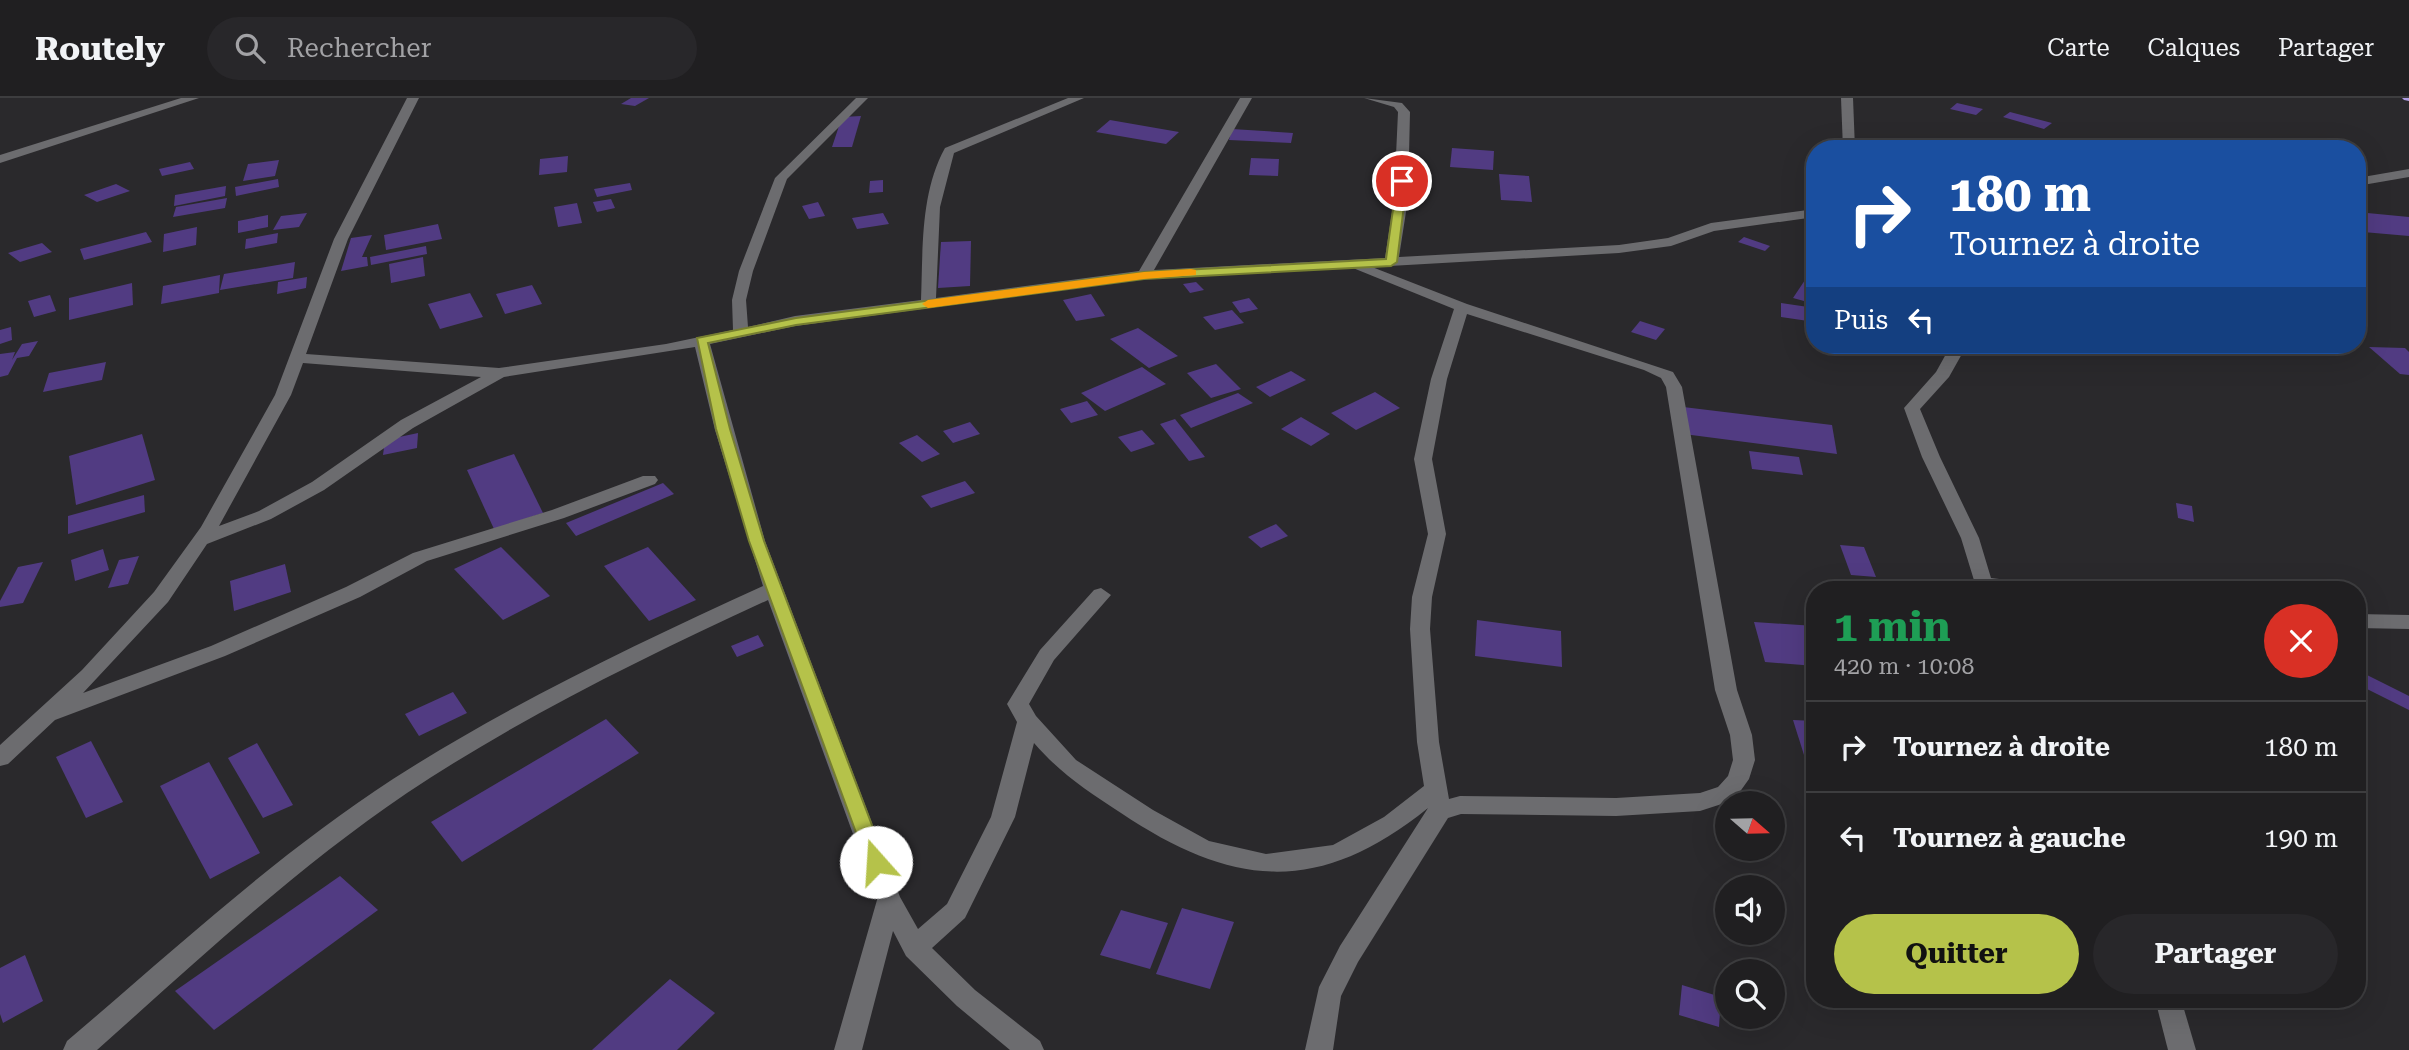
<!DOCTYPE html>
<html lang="fr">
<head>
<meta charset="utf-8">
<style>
  body { margin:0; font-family:"Roboto Serif",serif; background:#28272a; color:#f1f3f6; height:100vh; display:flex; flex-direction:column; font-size:26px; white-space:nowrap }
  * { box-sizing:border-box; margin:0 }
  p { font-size:23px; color:#a2a2a5 }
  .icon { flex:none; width:38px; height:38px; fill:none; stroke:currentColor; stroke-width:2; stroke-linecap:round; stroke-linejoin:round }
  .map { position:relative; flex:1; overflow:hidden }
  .sheet { position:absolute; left:1806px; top:483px; width:560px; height:427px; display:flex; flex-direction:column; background:#201f21; border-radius:28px; box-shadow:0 7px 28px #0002,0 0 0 2px #3d3d3f }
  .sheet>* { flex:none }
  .hud { position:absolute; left:1806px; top:42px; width:560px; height:214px; border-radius:28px; box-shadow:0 7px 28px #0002,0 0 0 2px #3d3d3f; background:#1a4fa0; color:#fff; overflow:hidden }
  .needle { width:46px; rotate:110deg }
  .fabs { position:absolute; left:1715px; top:693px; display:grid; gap:14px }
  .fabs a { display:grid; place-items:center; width:70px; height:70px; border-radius:50%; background:#201f21; box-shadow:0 7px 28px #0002,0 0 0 2px #3d3d3f; font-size:35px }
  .pin { position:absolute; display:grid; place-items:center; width:60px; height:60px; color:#fff; margin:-30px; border:4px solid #fff; border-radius:50%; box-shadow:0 2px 7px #0007 }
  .me { position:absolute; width:77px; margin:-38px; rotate:341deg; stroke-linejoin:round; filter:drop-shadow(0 0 5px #0008) }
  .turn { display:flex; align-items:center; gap:24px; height:147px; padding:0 28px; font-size:32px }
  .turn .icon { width:91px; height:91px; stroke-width:2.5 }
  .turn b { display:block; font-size:49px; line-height:60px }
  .then { display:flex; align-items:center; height:66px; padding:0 28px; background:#0003; gap:14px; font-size:26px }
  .round { display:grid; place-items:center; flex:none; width:74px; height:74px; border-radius:37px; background:#28272a }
  .head { display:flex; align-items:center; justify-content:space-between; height:119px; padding:0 28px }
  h1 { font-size:42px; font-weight:700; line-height:52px; color:#1e9e55 }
  .primary-button { display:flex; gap:14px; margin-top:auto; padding:14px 28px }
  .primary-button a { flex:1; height:80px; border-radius:42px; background:#b5c24a; color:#111; font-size:28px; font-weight:700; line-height:80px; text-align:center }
  .primary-button a+a { background:#28272a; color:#f1f3f6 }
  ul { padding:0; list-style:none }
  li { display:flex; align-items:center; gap:21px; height:91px; padding:0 28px; border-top:2px solid #3d3d3f }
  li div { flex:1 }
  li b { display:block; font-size:26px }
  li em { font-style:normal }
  header { display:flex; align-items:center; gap:42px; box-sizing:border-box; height:98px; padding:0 35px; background:#201f21; border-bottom:2px solid #3d3d3f }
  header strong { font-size:33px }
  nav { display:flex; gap:38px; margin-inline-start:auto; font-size:24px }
  .search { width:490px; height:63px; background:#28272a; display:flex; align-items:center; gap:18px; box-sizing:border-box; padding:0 24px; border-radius:38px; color:#a2a2a5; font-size:26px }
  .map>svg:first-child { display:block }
  .building { fill:#513b82 }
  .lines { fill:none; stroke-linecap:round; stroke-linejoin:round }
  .minor { fill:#6c6c6f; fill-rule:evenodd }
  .trunk { fill:#ae9ce2; fill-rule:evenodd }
  .route { fill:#b5c24a; stroke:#767e30; stroke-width:2 }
  .slow { fill:#f59e0b }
</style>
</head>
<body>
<header>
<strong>Routely</strong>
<div class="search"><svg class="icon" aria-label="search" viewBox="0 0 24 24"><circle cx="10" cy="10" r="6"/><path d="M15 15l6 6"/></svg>Rechercher</div>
<nav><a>Carte</a><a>Calques</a><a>Partager</a></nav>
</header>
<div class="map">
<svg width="2409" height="952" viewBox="0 0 2409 952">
  <rect width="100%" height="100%" fill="#2a292c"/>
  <g class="building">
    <path d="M631 0H649L635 8 621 6Z"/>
    <path d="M1957 5 1983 11 1976 17 1950 11Z"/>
    <path d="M2010 14 2052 25 2044 31 2003 19Z"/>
    <path d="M861 18 852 49H832L842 19Z"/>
    <path d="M1110 22 1179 34 1166 46 1096 34Z"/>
    <path d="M1232 31 1293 35 1291 45 1229 42Z"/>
    <path d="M2067 46 2073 51H2012L2007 47Z"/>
    <path d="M1452 50 1494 53 1493 72 1450 69Z"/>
    <path d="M568 58 567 74 539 77 540 61Z"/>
    <path d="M1251 60 1279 61 1278 78 1249 77Z"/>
    <path d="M279 62 275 78 243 83 248 66Z"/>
    <path d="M190 64 194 71 162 78 159 71Z"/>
    <path d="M1499 76 1529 78 1532 104 1501 102Z"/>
    <path d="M278 81 279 89 236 98 235 89Z"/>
    <path d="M883 82V94L869 95 870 83Z"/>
    <path d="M630 85 632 92 597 99 594 91Z"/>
    <path d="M116 86 130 93 97 104 84 97Z"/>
    <path d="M226 88 225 98 174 108 175 97Z"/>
    <path d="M227 100 225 110 173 119 176 109Z"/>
    <path d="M611 101 615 110 597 114 593 104Z"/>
    <path d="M818 104 825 118 809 121 802 108Z"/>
    <path d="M577 105 582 125 558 129 554 109Z"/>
    <path d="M2357 114 2409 119V138L2363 134 2357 127Z"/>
    <path d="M307 115 299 129 273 132 281 118Z"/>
    <path d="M883 115 889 126 857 131 852 120Z"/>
    <path d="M268 117V129L238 135V123Z"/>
    <path d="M438 126 442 141 386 152 384 137Z"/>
    <path d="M197 129 196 147 163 154 164 136Z"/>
    <path d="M146 134 152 144 84 162 80 151Z"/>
    <path d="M278 135 277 145 245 151 246 141Z"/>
    <path d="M372 137 362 159H367L368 168 341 173 351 140Z"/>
    <path d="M1744 139 1770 148 1765 153 1738 144Z"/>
    <path d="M971 143 970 188 938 190 941 144Z"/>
    <path d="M42 145 52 154 20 164 8 155Z"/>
    <path d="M426 148 427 156 371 167 370 159Z"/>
    <path d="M423 159 425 178 391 185 389 166Z"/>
    <path d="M295 164 293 180 220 192 224 176Z"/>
    <path d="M220 177 219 195 161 206 163 188Z"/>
    <path d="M307 179 306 190 277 196 278 184Z"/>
    <path d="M1807 179 1815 181V206L1793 200Z"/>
    <path d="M1196 184 1204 192 1190 195 1183 186Z"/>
    <path d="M132 185 133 207 69 222V200Z"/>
    <path d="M532 187 542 206 505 216 496 196Z"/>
    <path d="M470 195 483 219 440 231 428 206Z"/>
    <path d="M1091 196 1105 218 1076 223 1063 202Z"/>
    <path d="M50 197 56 213 34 219 28 203Z"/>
    <path d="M1249 200 1258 211 1240 215 1232 204Z"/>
    <path d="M1781 205 1815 210V224L1781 219Z"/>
    <path d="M1232 212 1244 225 1215 232 1203 219Z"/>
    <path d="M1640 223 1665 231 1656 242 1631 234Z"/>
    <path d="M11 229 12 242 0 246V232Z"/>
    <path d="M1138 230 1178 258 1149 270 1110 241Z"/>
    <path d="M38 243 29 258 17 260 8 277 0 279V256L15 254 12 262 22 246Z"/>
    <path d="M2369 249 2405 250 2409 254V277L2400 276Z"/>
    <path d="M106 264 102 282 43 294 49 275Z"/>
    <path d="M1216 266 1241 291 1211 300 1187 275Z"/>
    <path d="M1142 269 1166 286 1105 313 1081 295Z"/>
    <path d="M1291 273 1306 282 1270 299 1256 289Z"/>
    <path d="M1375 294 1400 310 1356 332 1331 315Z"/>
    <path d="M1238 295 1253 305 1191 330 1180 317Z"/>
    <path d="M1087 303 1098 317 1071 325 1060 311Z"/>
    <path d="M1675 308 1832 327 1837 356 1676 335Z"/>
    <path d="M1301 319 1330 336 1311 348 1281 331Z"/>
    <path d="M1175 321 1205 359 1189 363 1160 326Z"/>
    <path d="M970 324 980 336 953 345 943 333Z"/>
    <path d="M1142 332 1155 346 1131 354 1118 339Z"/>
    <path d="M418 335 417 350 383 357 385 342Z"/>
    <path d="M142 336 155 382 76 407 69 358Z"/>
    <path d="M917 337 940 356 922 364 899 345Z"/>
    <path d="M1749 353 1799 359 1803 377 1752 371Z"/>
    <path d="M514 356 543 415 494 431 467 372Z"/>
    <path d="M965 383 975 395 931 410 921 398Z"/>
    <path d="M663 385 674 396 576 438 566 425Z"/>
    <path d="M144 397 145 414 68 436V418Z"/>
    <path d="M2176 405 2192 408 2194 424 2178 420Z"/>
    <path d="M1276 426 1288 438 1261 450 1248 439Z"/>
    <path d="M1840 447 1864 449 1876 479 1851 477Z"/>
    <path d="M501 449 550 498 503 522 454 471Z"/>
    <path d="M648 449 696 502 649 523 604 468Z"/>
    <path d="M103 451 109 472 75 483 71 462Z"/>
    <path d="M139 458 128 486 108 490 119 462Z"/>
    <path d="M43 464 23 505 0 509V503L18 469Z"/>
    <path d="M285 466 291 494 234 513 230 483Z"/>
    <path d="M1477 522 1561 533 1562 569 1475 558Z"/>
    <path d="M1754 524 1815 528V568L1765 564Z"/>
    <path d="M758 537 764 548 737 559 731 548Z"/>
    <path d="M2357 572 2409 598V612L2357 586Z"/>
    <path d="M453 594 467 615 419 638 405 616Z"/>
    <path d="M606 621 639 655 462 764 431 724Z"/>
    <path d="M1793 622 1815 623V658L1804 657Z"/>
    <path d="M91 643 123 704 86 720 56 659Z"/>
    <path d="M257 645 293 707 263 720 228 660Z"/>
    <path d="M209 664 260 755 210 781 160 688Z"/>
    <path d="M340 778 378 812 214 932 175 893Z"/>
    <path d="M1182 810 1234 824 1210 891 1156 876Z"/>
    <path d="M1121 812 1168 825 1150 871 1100 857Z"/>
    <path d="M25 857 43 903 3 925 0 916V870Z"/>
    <path d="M670 881 715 915 677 952H592Z"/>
    <path d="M1682 887 1721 899 1719 929 1679 917Z"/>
  </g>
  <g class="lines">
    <g class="minor">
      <path d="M181 0H199L0 65V57Z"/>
      <path d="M407 0H419L348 141 306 256 499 270 666 246 733 232 732 202 739 173 775 80 856 0H868L787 81 753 173 746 202 748 229 795 218 921 202C923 152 920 95 945 50L1068 0H1084L954 55 940 109 936 200 1139 173 1240 0H1252L1154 172 1385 160 1394 101 1398 14 1394 9 1364 0 1402 5 1410 14 1408 101 1399 159 1619 147 1668 140 1711 125 1815 111V119L1714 133 1671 148 1619 155 1372 169 1467 206 1673 274 1682 289 1737 592 1752 637 1755 662 1749 681 1734 702 1700 713 1616 718 1461 716 1448 720 1358 864 1341 898 1333 952H1305L1319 889 1340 848 1428 710C1319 798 1233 790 1121 715 1086 692 1061 676 1034 645L1015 719 965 820 932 850 975 892 1040 943 1044 952H1010L957 908 906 858 893 833 862 952H834L877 802 768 502C645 559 521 619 407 695 296 770 197 863 97 952H63L67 943C173 853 276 757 393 681 510 606 636 546 763 488L715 332 695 249 504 279 413 330 324 392 271 421 207 446 168 504 83 595 211 548 346 489 413 455 552 412 643 378H655L658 382 655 386 564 420 427 463 360 499 225 558 55 622 8 666 0 668V647L82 572 154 494 201 429 275 297 334 141ZM1353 170 1454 211 1431 281 1414 361 1428 436 1412 499 1410 531 1417 644 1424 688 1384 719 1333 747 1266 756 1209 743 1153 712 1076 662 1036 618 1029 606 1054 562 1111 497 1101 490 1094 492 1040 552 1007 606 1017 624 991 719 947 806 918 831 900 799 765 443 710 246 795 228 1144 181ZM1467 216 1644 272 1661 280 1666 289 1715 592 1730 637 1733 662 1728 678 1718 689 1700 695 1616 700 1460 698 1449 701 1439 644 1430 531 1432 499 1446 436 1432 361 1447 281ZM303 265 481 279 401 322 312 384 259 413 219 428 291 297Z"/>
      <path d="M1841 0H1853L1855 51H1843Z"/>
      <path d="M2409 71V79L2357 88V80Z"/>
      <path d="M1951 247H1967L1949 279 1920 311 1940 359 1979 440 1991 480 2040 486 2050 492H1977L1961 440 1922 359 1904 310 1936 274Z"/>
      <path d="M2357 516 2409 517V531L2357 530Z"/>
      <path d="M2155 901H2181L2196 952H2168Z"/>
    </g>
    <path class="trunk" d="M2402 0H2409V3L2404 2Z"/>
  </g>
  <path class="route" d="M1402 80 1407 83 1397 164 1391 168 1144 181 796 227 708 245 730 331 764 443 886 764 883 770H869L749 443 716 331 697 240 796 220 1144 174 1386 161 1397 83Z"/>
  <path class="slow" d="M1191 171 1196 172V177L1144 181 928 210 922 206 928 202 1144 174Z"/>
</svg>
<div class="fabs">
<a><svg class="needle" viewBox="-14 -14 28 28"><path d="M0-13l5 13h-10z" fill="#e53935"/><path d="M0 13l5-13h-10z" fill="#a2a2a5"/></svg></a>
<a><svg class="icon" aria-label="sound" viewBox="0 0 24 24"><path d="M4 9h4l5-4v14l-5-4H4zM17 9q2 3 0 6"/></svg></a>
<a><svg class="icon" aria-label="search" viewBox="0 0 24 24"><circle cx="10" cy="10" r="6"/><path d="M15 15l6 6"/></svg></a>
</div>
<div class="pin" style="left:1402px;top:83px;background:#d93025"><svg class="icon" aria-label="arrive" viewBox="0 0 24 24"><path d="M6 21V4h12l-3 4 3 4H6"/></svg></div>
<svg class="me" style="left:876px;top:764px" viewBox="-20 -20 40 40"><circle r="19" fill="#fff"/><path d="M0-13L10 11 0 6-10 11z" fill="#b5c24a"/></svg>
<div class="hud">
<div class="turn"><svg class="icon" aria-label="right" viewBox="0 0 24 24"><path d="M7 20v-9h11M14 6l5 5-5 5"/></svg><div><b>180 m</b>Tournez à droite</div></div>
<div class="then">Puis<svg class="icon" aria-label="left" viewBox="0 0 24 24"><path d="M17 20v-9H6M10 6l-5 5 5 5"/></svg></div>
</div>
<section class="sheet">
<div class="head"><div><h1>1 min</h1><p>420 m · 10:08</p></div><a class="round" style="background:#d93025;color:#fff"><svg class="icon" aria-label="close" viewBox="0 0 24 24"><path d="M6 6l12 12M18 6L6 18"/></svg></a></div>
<ul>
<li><svg class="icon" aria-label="right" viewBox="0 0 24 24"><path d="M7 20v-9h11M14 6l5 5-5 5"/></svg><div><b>Tournez à droite</b></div><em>180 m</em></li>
<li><svg class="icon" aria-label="left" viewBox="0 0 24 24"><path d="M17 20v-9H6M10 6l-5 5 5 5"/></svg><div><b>Tournez à gauche</b></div><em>190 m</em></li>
</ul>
<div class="primary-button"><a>Quitter</a><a>Partager</a></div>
</section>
</div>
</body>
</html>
